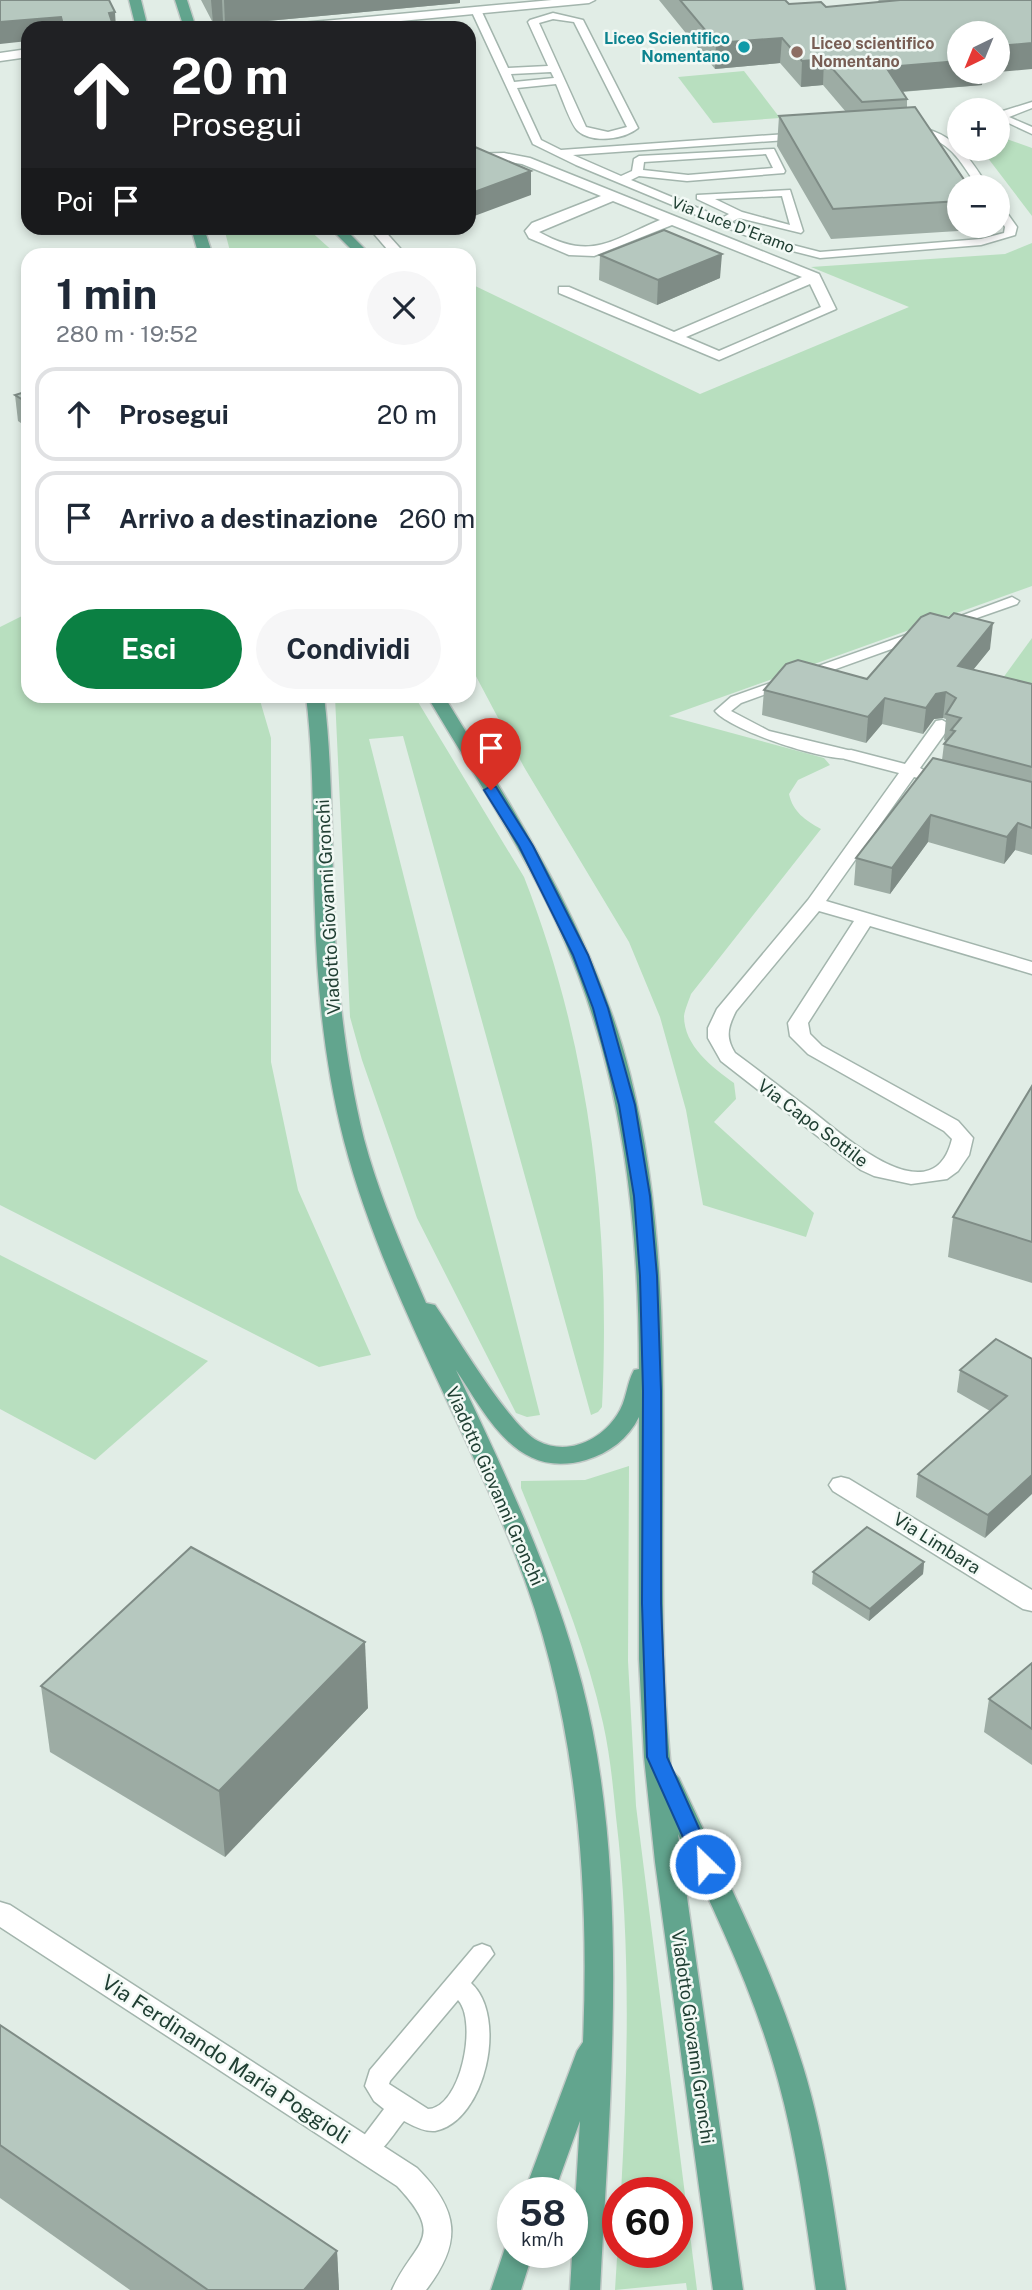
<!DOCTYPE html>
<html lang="it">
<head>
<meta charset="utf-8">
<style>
  body { margin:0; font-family:"Public Sans",sans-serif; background:#f6f6f7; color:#1f2937; height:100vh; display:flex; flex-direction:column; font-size:26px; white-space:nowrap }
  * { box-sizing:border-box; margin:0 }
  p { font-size:23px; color:#747a83 }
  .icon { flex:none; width:38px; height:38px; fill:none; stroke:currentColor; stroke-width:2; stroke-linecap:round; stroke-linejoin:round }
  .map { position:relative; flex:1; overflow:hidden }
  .sheet { position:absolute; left:21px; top:248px; width:455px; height:455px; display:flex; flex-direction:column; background:#fff; border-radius:21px; box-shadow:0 4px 10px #0003 }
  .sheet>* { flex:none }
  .top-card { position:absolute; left:21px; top:21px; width:455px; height:214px; border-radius:21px; box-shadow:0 4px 10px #0003; background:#202124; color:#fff; overflow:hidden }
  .needle { width:46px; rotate:223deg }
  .buttons { position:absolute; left:947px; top:21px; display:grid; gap:14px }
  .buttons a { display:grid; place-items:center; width:63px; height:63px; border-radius:50%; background:#fff; box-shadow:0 4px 10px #0003; font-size:35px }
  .speed { position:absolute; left:497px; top:2177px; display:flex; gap:14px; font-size:35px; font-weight:700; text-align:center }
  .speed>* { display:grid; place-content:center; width:91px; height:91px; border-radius:50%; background:#fff; box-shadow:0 4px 10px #0003; line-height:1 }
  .speed small { font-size:18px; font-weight:400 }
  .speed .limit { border:10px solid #d22; background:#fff; color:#111 }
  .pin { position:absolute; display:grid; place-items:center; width:60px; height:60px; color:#fff; margin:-72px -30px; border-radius:50% 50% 50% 0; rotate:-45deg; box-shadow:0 0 7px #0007 }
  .pin .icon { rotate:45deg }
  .me { position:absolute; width:77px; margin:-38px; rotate:336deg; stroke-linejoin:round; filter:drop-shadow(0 0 5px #0008) }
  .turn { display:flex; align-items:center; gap:24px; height:147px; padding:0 35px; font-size:32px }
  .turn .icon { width:91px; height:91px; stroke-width:2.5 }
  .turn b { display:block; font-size:49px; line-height:60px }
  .then { display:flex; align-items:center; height:66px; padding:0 35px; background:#0003; gap:14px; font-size:26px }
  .round { display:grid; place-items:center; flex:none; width:74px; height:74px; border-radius:37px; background:#f6f6f7 }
  .summary { display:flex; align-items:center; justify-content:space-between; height:119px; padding:0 35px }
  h1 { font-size:42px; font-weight:700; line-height:52px }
  .cta { display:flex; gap:14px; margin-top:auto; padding:14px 35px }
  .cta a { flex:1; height:80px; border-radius:42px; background:#0b8043; color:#fff; font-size:28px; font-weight:700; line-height:80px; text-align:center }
  .cta a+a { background:#f6f6f7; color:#1f2937 }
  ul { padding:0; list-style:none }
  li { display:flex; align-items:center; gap:21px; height:94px; margin:0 14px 10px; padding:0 21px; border:4px solid #e0e1e3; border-radius:21px }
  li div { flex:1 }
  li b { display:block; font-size:26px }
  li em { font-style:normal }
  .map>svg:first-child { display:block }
  .green { fill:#b8dfbf }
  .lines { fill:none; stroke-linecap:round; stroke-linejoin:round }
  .service-casing { stroke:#a3b5ad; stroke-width:3 }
  .minor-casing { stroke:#a3b5ad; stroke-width:3 }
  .tertiary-casing { stroke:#a3b5ad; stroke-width:3 }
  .primary-casing { stroke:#c1c9c6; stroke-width:3 }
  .service { fill:#fff; fill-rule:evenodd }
  .minor { fill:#fff; fill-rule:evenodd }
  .tertiary { fill:#fff; fill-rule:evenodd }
  .primary { fill:#62a58e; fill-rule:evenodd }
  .wall { fill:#9daca4 }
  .shaded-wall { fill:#7f8c86 }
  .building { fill:#b6c8bf; stroke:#7f8c86; stroke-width:2 }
  .route { fill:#1a73e8; stroke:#114b97; stroke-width:2 }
  .culture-dot { fill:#0f9aa8; stroke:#f2f9f5; stroke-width:2.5 }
  .education-dot { fill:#8d6e63; stroke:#f2f9f5; stroke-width:2.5 }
  .labels { text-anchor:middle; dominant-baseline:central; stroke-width:5; stroke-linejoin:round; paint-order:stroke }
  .far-culture-label { font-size:16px; font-weight:bold; fill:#0d838f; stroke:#f2f9f5; text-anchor:end }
  .far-education-label { font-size:16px; font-weight:bold; fill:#785e54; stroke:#f2f9f5; text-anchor:start }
  .far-street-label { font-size:16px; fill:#203f33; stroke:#f2f9f5 }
  .street-label { font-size:18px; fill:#203f33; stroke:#f2f9f5 }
  .near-street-label { font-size:21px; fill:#203f33; stroke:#f2f9f5 }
</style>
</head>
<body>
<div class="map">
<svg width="1032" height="2290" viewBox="0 0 1032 2290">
  <rect width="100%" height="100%" fill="#e1ede6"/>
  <g class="green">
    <path d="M744 71 780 118 713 123 678 77Z"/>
    <path d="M998 136 1032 148V216L981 149H998Z"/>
    <path d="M224 228H307L337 255H231Z"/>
    <path d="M1032 243V586L669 716 824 758 830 765 798 780 789 794C793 812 805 820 821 829L691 994C689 1000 685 1009 684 1016 684 1046 712 1067 734 1083L736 1099 714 1122 814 1213 806 1237 703 1205 686 1110 660 1017 629 942 524 767 469 663V283L700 394 909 307 811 267 1005 254Z"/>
    <path d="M28 613V696L259 697 271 738V1062L298 1190 371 1355 319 1367 0 1205V627Z"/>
    <path d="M1032 638V698L995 689Z"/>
    <path d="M335 697H415L524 877C590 1045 611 1228 602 1407L598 1412 591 1415 403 736 369 739 540 1415 527 1417 516 1413 417 1218 362 1060 350 1017Z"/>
    <path d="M0 1255 208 1361 95 1460 0 1409Z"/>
    <path d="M629 1466 628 1661 636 1806 697 2290H687L686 2283 615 2290 618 2242V2252H677V2193H621C628 2068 631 1942 616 1817 613 1786 610 1754 603 1723 585 1642 552 1565 521 1488V1481L585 1480Z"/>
  </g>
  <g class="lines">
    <g class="service-casing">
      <g id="service">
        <path d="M473 8 481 10 508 68 548 66 528 22 530 20 553 13 583 20 638 128C625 139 593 144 578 131 571 125 561 95 556 84L517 88 541 140 561 150 801 133 806 136 801 139 573 155 621 176 632 171 634 159 639 156 774 149 785 171 784 173 687 181 639 176 631 180 722 218 729 214 697 199V195L790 190 803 231 801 233 739 218 731 222 777 241 820 252 981 239 1004 233 1005 227 998 215V205L1002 206 1017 227 1015 235 981 245 820 258 769 245 718 224 576 165 533 144 471 10ZM553 19 574 22 627 127 608 132 586 127 539 23ZM551 72 554 78 514 82 511 74ZM766 154 773 168 688 175 643 170 644 162ZM782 196 790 225 742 212 715 199Z"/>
        <path d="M1032 102V108L1009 117 1032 127V134L998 118 1003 111Z"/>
        <path d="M909 126C950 129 968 154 988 187H978C953 151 950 140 905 131V127Z"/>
        <path d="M1012 597 1019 601 1017 604 951 627 946 628 939 624Z"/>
        <path d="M920 630 927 634 925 637 741 703 731 711 769 731 856 752 858 755 856 758C832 764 731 731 715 711L731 697Z"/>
        <path d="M482 1944 490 1947 494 1954 471 1983C508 2016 486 2121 435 2131 425 2132 413 2126 404 2121 392 2135 377 2165 356 2158L353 2150 384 2109 374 2101 365 2086 370 2070 474 1947ZM458 2000C478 2021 461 2108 428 2109L389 2084 390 2081Z"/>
      </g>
    </g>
    <g class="minor-casing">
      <g id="minor">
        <path d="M504 153 530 158 819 274 836 309 719 360 559 293V287H569L674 332 802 277 672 225 594 256 569 255 529 238 525 231 532 223 601 196 522 164 504 161 469 162V154ZM613 201 660 220C610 241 591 261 539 232ZM810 284 821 307 719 351 686 337Z"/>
        <path d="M369 228H382L407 256H393Z"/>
        <path d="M942 720 951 725 920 768 931 774 922 779 914 777 826 901 1032 962V974L870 926 808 1023 810 1034 822 1046 958 1121 973 1138 969 1155 958 1171 947 1179 911 1184 874 1176 861 1170 721 1061 708 1038V1028L717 1009 808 900 899 773 845 759 842 755 845 751 851 750 905 764 936 721ZM819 911 854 921 788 1023 790 1036 808 1054 944 1131 952 1139C933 1217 844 1136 812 1111 786 1092 761 1072 735 1053 725 1037 728 1027 736 1011Z"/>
        <path d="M841 1477 849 1479 1032 1590V1611L1023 1609 833 1491 829 1485 833 1479Z"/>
        <path d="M0 1902 10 1905 417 2168C459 2210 463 2242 426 2290H392C414 2240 448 2240 397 2186L0 1927Z"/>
      </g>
    </g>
    <g class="tertiary-casing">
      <g id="tertiary">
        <path d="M552 0H595L589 3 328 28H285L291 24Z"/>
        <path d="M28 49V57L0 61V53Z"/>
      </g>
    </g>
    <g class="primary-casing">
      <g id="primary">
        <path d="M129 0H141L148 28H136Z"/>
        <path d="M175 0H187L196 28H184Z"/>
        <path d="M191 228H204L213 256H199Z"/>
        <path d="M330 228H344L372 256H358Z"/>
        <path d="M306 696H324C335 786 330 876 337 966 342 1024 350 1083 364 1139 379 1195 403 1250 426 1303L435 1305C456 1335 510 1427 538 1441 567 1456 600 1441 617 1415 627 1401 626 1384 634 1370L639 1369C639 1224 623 1076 565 942 528 856 475 777 427 696H444C518 817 595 935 630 1074 687 1301 648 1539 671 1769L679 1778C721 1868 767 1956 798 2051 824 2128 834 2210 846 2290H816C806 2220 797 2149 778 2080 755 1995 716 1914 678 1834L743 2290H713L655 1862 644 1757 639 1659V1417C628 1439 609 1453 586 1460 517 1480 488 1418 456 1370 505 1473 553 1574 582 1684 631 1873 610 2097 600 2290H570L580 2121 554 2193H524L577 2051 583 2042C590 1877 576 1708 515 1554 461 1416 382 1286 344 1141 325 1067 317 989 315 913 312 840 315 769 306 696Z"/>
        <path d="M513 2240V2252H533L521 2290H491L507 2242Z"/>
      </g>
    </g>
    <use href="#service" class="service"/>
    <use href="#minor" class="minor"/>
    <use href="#tertiary" class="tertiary"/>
    <use href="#primary" class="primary"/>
  </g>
  <g class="wall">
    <path d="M201 0H460V3L225 25 223 22 213 23Z"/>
    <path d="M659 0H785L789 4 826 7 880 2 878 0H1032L959 72H995L983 73 982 85 902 92 907 99V108L959 187V226H975L974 230 831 239 777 146 779 116 846 112 823 85 801 87 780 63 715 69Z"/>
    <path d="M58 228H109L58 232Z"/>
    <path d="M600 255 720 278 657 305 599 280Z"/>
    <path d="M28 391V428L18 421 15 395Z"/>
    <path d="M990 649 973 670 1032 684V855L1015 850 1004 864 928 842 890 894 854 885 856 858 942 760 944 744 946 741 944 740 946 719 943 718 934 719 923 734 882 724 866 743 762 715 764 690 867 679Z"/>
    <path d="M1032 1086V1283L948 1257 953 1217Z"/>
    <path d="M1032 1359 985 1538 916 1497 918 1474 990 1411 957 1392 960 1370Z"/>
    <path d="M924 1562 923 1574 869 1621 812 1584 813 1572Z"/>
    <path d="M1032 1663V1765L984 1732 989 1699Z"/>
    <path d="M41 1686 368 1708 225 1857 50 1752Z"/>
    <path d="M0 2025 337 2251 339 2290H130L0 2198Z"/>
  </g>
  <g class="shaded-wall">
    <path d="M211 0H222L223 22 213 23Z"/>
    <path d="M224 0H460V3L225 25Z"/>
    <path d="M115 12 116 28H111L109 13Z"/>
    <path d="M61 17 62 28H28V41L0 44V22Z"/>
    <path d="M782 38 780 63 715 69 716 43Z"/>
    <path d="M1032 43V69L998 72V46Z"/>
    <path d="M824 59 823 85 801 87 802 61Z"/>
    <path d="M959 61V72H995L983 73 982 85 884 93 886 67Z"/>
    <path d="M531 171V195L469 218V194Z"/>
    <path d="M722 254 720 278 657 305 658 280Z"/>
    <path d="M993 623 990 649 955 692 958 666Z"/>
    <path d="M946 692 943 718 934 719 923 734 926 708 936 694Z"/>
    <path d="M885 698 882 724 866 743 868 717Z"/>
    <path d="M931 815 928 842 890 894 892 868Z"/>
    <path d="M1018 823 1015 850 1004 864 1007 837Z"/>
    <path d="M1032 1475V1494L985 1538 988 1515Z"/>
    <path d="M924 1562 923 1574 869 1621 870 1609Z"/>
    <path d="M365 1642 368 1708 225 1857 219 1791Z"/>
    <path d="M337 2251 339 2290H304Z"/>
  </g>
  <g class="building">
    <path d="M0 0H109L115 12 109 13 114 28H64L61 17 0 22Z"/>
    <path d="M680 0H785L789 4 821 2 826 7 900 0H1032V43L998 46V33H959V61L886 67 907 99 862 102 824 59 802 61 782 38 716 43Z"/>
    <path d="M915 107 969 187H959V201L833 209 779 116Z"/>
    <path d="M475 147 531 171 469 194V150Z"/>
    <path d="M664 230 722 254 658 280 600 255Z"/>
    <path d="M28 391V403L15 395Z"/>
    <path d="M930 613 949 618 954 613 993 623 958 666 1032 684V767L944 744 955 731 951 730 961 718 946 714 956 698 946 692 936 694 926 708 885 698 868 717 764 690 786 664 798 660 867 679 921 617Z"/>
    <path d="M933 758 1032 782V828L1018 823 1007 837 931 815 892 868 856 858Z"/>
    <path d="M1032 1086V1242L953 1217Z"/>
    <path d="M996 1339 1032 1359V1475L988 1515 918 1474 1007 1396 960 1370Z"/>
    <path d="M867 1527 924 1562 870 1609 813 1572Z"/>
    <path d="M191 1547 365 1642 219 1791 41 1686Z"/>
    <path d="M1032 1663V1729L989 1699Z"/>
    <path d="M0 2025 337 2251 304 2290H208L0 2145Z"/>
  </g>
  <path class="route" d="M491 786 496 787 533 846 588 955 608 1008 635 1105 650 1196 657 1276 661 1391V1603L667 1757 715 1864 712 1870 705 1872 698 1870 695 1864 647 1757 642 1603 643 1391 640 1276 634 1196 619 1105 593 1008 573 955 519 846 484 790Z"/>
  <circle class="culture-dot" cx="744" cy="47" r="7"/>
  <circle class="education-dot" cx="797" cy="52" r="7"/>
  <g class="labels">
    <g class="far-culture-label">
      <text x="730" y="38">Liceo Scientifico<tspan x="730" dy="18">Nomentano</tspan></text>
    </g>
    <g class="far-education-label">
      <text x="811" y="43">Liceo scientifico<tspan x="811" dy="18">Nomentano</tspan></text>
    </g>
    <g class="far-street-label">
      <text transform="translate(733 225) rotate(21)">Via Luce D'Eramo</text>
    </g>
    <g class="street-label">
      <text transform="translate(328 907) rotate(-93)">Viadotto Giovanni Gronchi</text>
      <text transform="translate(813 1123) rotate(37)">Via Capo Sottile</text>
      <text transform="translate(495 1486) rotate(66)">Viadotto Giovanni Gronchi</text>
      <text transform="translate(937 1543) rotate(32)">Via Limbara</text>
      <text transform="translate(693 2037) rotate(82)">Viadotto Giovanni Gronchi</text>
    </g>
    <g class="near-street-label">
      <text transform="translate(226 2059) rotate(33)">Via Ferdinando Maria Poggioli</text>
    </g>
  </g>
</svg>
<div class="buttons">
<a><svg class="needle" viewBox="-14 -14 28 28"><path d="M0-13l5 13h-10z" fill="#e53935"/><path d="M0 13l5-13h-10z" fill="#747a83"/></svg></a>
<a>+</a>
<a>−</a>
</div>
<div class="speed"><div>58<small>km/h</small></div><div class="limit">60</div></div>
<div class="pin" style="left:491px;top:790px;background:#d93025"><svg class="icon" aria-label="arrive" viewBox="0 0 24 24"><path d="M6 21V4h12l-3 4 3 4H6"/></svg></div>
<svg class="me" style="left:705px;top:1864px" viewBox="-20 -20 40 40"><circle r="17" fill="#1a73e8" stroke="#fff" stroke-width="3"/><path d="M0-11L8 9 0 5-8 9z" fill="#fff"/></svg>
<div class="top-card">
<div class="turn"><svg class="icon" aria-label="ahead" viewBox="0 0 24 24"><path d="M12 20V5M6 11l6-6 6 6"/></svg><div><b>20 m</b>Prosegui</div></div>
<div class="then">Poi<svg class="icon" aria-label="arrive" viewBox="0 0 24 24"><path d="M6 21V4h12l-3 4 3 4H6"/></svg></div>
</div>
<section class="sheet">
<div class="summary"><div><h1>1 min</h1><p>280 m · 19:52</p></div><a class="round"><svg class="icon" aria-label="close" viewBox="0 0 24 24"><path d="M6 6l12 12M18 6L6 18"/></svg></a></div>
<ul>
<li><svg class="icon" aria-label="ahead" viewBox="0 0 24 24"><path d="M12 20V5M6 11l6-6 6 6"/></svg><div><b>Prosegui</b></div><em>20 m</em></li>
<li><svg class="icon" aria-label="arrive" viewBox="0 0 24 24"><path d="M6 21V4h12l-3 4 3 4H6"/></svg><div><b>Arrivo a destinazione</b></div><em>260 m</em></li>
</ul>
<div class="cta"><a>Esci</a><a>Condividi</a></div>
</section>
</div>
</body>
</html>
